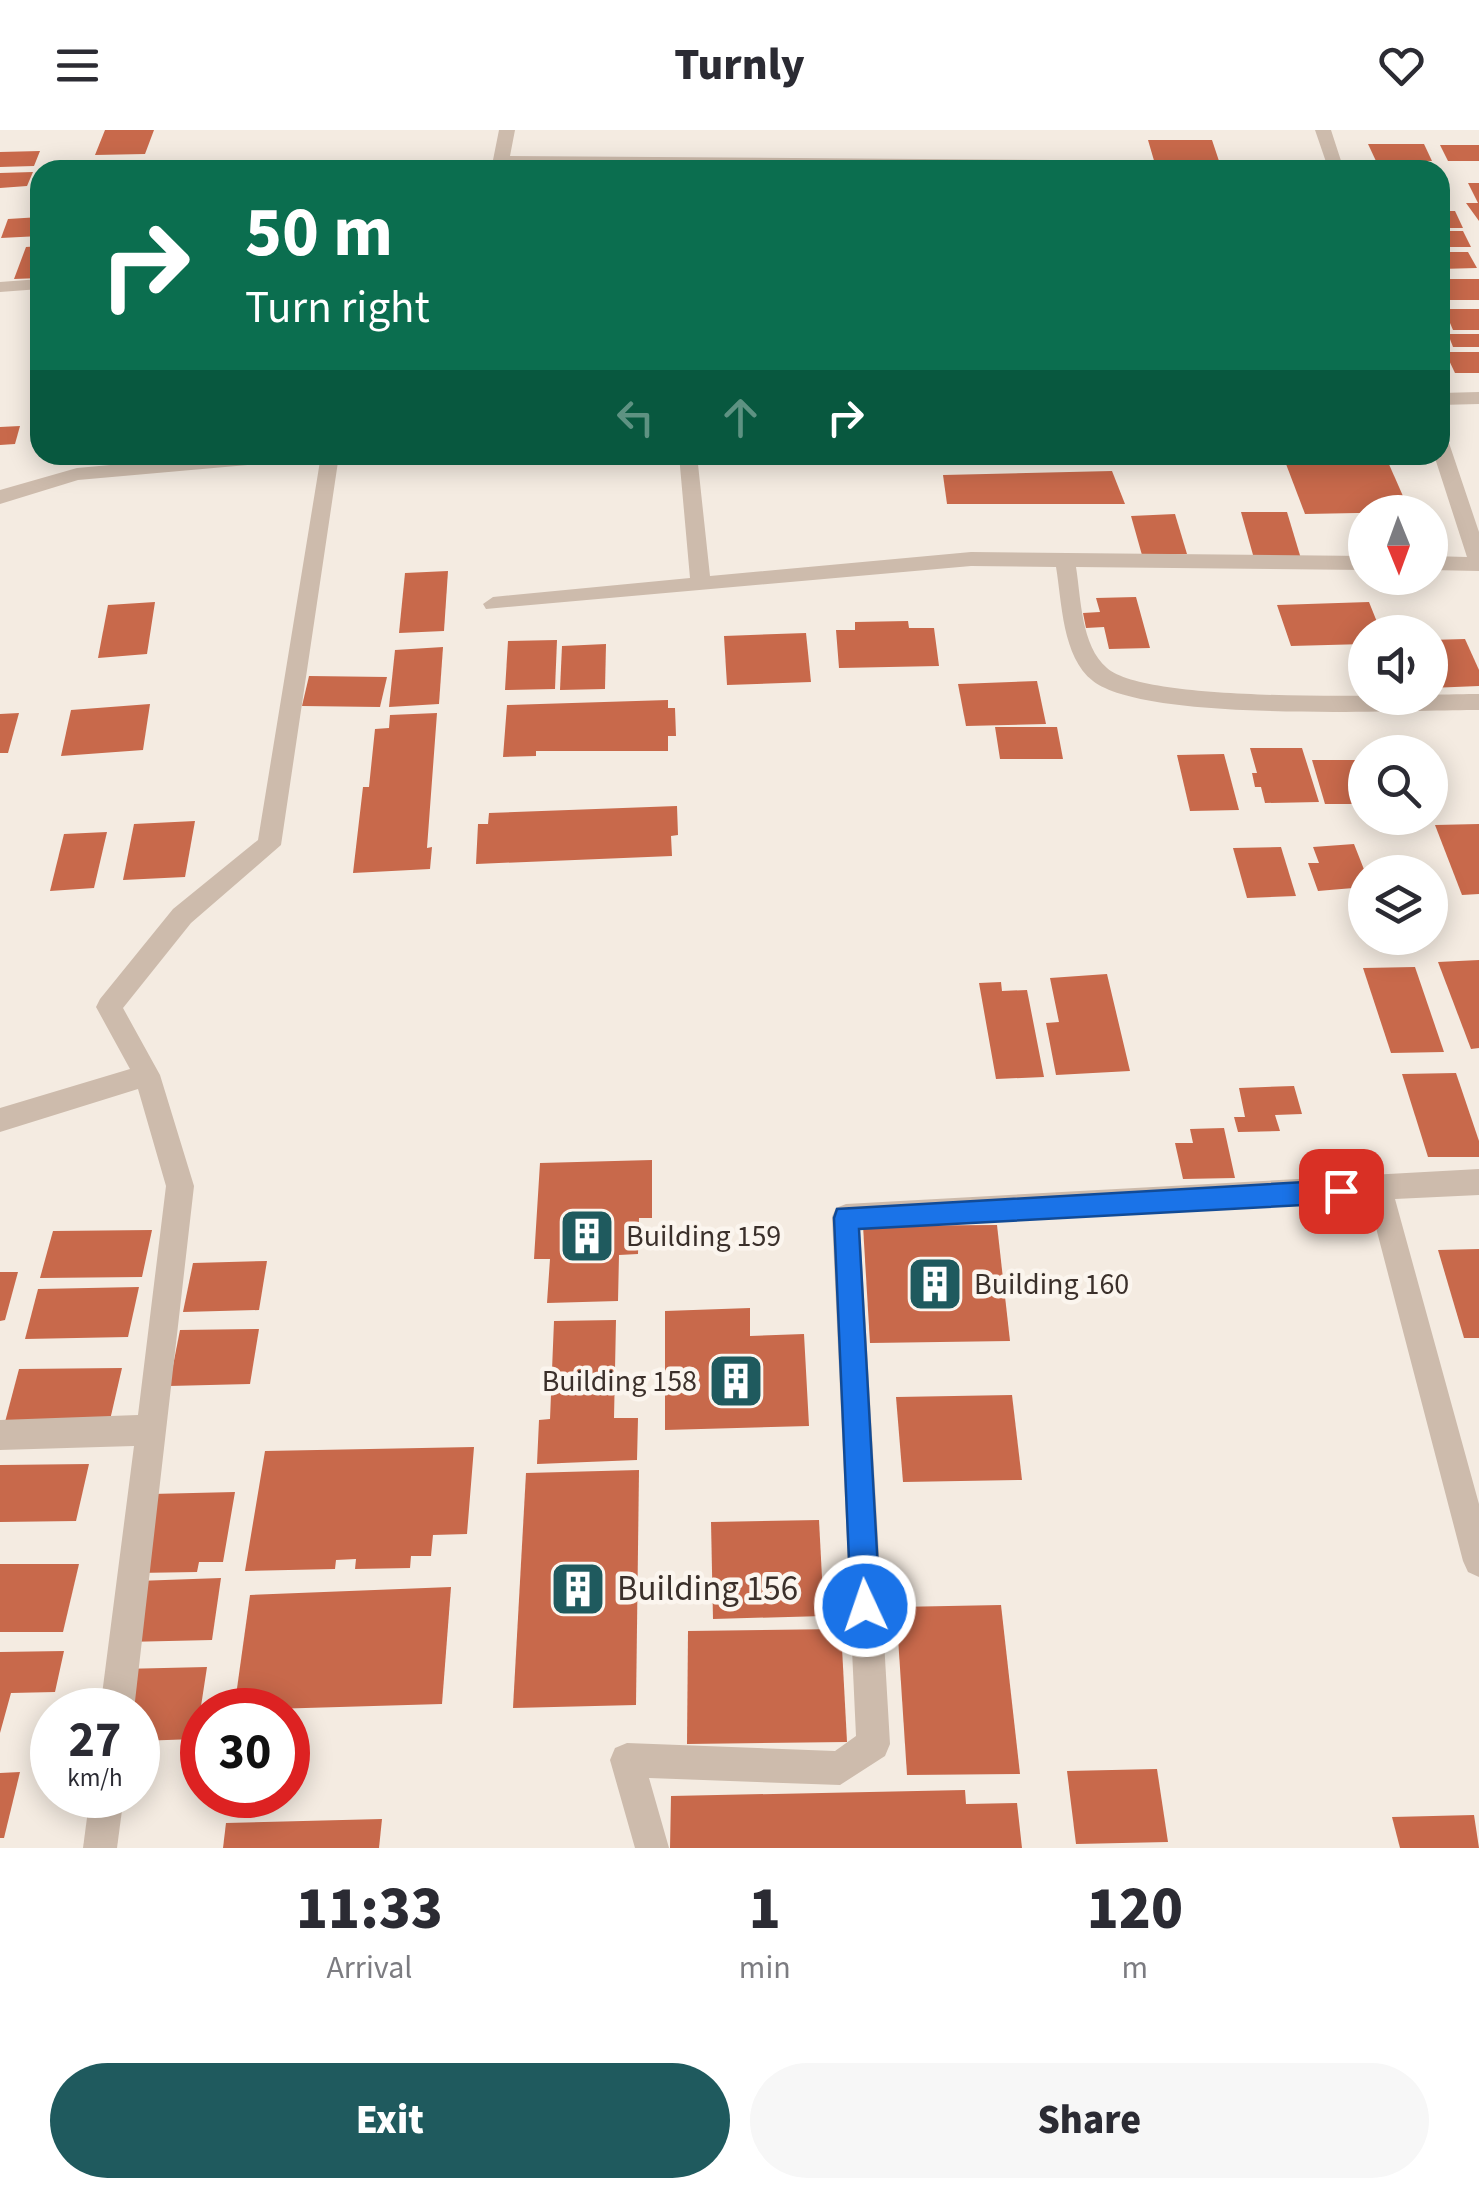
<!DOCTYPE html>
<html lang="en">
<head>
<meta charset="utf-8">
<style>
  body { margin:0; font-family:"Source Sans 3",sans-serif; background:#f7f7f7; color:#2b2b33; height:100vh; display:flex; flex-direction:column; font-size:38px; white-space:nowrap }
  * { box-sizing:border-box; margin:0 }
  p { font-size:32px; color:#7c7c81 }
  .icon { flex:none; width:55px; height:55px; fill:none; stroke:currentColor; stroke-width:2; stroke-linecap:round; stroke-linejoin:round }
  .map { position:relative; height:1718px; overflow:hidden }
  .drawer { display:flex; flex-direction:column; background:#fff; flex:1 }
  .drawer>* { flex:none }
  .top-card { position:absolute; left:30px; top:30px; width:1420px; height:305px; border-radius:30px; box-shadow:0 5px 25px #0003; background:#0b6e4f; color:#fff; overflow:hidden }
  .needle { width:65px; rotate:179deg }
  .fabs { position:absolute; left:1348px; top:365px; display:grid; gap:20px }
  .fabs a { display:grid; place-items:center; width:100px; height:100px; border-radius:50%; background:#fff; box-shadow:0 5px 25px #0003; font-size:50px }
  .speed { position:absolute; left:30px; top:1558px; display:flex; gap:20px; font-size:50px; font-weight:700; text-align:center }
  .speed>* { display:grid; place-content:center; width:130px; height:130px; border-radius:50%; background:#fff; box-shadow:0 5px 25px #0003; line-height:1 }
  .speed small { font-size:25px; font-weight:400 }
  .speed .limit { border:15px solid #d22; background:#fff; color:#111 }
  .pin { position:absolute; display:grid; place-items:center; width:85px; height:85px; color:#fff; margin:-42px; border-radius:20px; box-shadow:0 5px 15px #0006 }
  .me { position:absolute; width:110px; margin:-55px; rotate:357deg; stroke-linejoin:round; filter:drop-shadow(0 0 8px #0008) }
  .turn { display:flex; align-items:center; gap:35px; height:210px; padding:0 50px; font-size:45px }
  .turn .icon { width:130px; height:130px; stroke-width:2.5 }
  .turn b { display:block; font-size:70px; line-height:85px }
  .lanes { display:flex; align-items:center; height:95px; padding:0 50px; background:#0003; justify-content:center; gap:50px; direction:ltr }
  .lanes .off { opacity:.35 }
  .eta { display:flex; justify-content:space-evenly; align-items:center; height:170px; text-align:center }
  .eta b { font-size:60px; font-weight:800; line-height:70px }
  .button { display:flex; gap:20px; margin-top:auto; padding:20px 50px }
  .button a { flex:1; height:115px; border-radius:60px; background:#1f5a5e; color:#fff; font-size:40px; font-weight:800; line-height:115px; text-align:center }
  .button a+a { background:#f7f7f7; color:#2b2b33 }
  header { display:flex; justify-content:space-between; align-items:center; height:130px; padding:0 50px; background:#fff; font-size:45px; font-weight:800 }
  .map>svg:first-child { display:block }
  .building { fill:#c8694b }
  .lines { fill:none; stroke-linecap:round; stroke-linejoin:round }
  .minor { fill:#cdbbac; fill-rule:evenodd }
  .route { fill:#1a73e8; stroke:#114b97; stroke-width:2.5 }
  .labels { text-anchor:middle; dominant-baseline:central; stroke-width:9; stroke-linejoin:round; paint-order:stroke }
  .poi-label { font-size:30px; fill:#3b302b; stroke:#fbf5ee; text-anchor:start }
  .near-poi-label { font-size:35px; fill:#3b302b; stroke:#fbf5ee; text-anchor:start }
</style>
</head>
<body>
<header><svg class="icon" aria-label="menu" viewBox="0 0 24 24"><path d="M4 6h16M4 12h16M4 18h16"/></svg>Turnly<svg class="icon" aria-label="heart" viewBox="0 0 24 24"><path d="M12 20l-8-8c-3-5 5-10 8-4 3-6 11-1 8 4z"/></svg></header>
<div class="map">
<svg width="1479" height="1718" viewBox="0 0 1479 1718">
  <rect width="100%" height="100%" fill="#f4ebe1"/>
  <g class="building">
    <path d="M105 0H154L145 24 95 25Z"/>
    <path d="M1148 10H1212L1220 34H1155Z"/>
    <path d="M1368 14H1424L1432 31H1376Z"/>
    <path d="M1440 15H1479V31H1448Z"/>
    <path d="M40 21 34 36 0 37V22Z"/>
    <path d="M33 42 27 56 0 58V43Z"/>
    <path d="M1468 53H1479V91L1466 73H1478Z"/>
    <path d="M1440 81H1455L1463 98H1440Z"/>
    <path d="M40 87V106L1 108 8 89Z"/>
    <path d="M1440 101H1463L1471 117H1440Z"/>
    <path d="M40 116V148L14 149 26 117Z"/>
    <path d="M1440 122H1468L1477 138 1440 139Z"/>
    <path d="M1440 149H1479V170H1445Z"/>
    <path d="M1444 179H1479V200H1453Z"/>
    <path d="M1448 204H1479V217H1453Z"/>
    <path d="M1445 222H1479V243H1455Z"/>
    <path d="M20 296 15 314 0 315V297Z"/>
    <path d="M1388 332 1410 382 1305 384 1286 334Z"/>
    <path d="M1112 341 1125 374H947L943 345Z"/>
    <path d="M1241 382H1287L1302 432H1255Z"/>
    <path d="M1175 384 1187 424 1142 425 1131 386Z"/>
    <path d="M448 441 444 501 399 503 405 443Z"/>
    <path d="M1136 467 1150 518 1109 519 1104 497 1086 498 1083 483 1100 482 1096 468Z"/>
    <path d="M155 472 147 524 98 528 108 475Z"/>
    <path d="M1369 472 1381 502H1365V514L1291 516 1277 475Z"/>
    <path d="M908 491 909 498H934L939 536 839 538 836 500H855V492Z"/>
    <path d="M806 503 811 552 727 555 724 506Z"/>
    <path d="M1465 509 1479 540V556L1430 558V510Z"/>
    <path d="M557 510 555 559 505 560 508 511Z"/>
    <path d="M606 514 605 559 560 560 562 516Z"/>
    <path d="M443 517 439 574 389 577 395 520Z"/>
    <path d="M309 546 387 547 380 577 302 576Z"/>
    <path d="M1037 551 1046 594 966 596 958 554Z"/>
    <path d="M668 570V578H675L676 606H668V621H536V626L503 627 507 575Z"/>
    <path d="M150 574 143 620 61 626 71 580Z"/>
    <path d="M19 583 8 623H0V584Z"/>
    <path d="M437 583 427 718 432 717 430 739 353 743 363 657H369L375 599 389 598 390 585Z"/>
    <path d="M995 597H1057L1063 629H1000Z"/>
    <path d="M1250 618H1302L1319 672 1265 673 1261 657H1255L1252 643H1257Z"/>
    <path d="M1224 624 1239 680 1190 681 1177 625Z"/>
    <path d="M1312 630H1357L1365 674H1325Z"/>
    <path d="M677 676 678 705 671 706 672 726 476 734 478 694H488L489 683Z"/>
    <path d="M195 691 185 747 123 750 134 694Z"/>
    <path d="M1479 694V764L1462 765 1435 695Z"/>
    <path d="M107 702 94 758 50 761 64 704Z"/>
    <path d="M1354 714 1365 742V757L1318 761 1308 733H1319L1313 717Z"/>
    <path d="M1281 717 1296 766 1247 768 1233 718Z"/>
    <path d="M1479 830V918L1471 919 1438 832Z"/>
    <path d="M1415 837 1444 922 1391 923 1363 838Z"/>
    <path d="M1107 844 1130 941 1056 945 1046 893 1059 892 1050 848Z"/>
    <path d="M1001 852 1002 861 1027 860 1044 947 996 949 979 853Z"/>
    <path d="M1456 943 1479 1011V1027H1428L1402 944Z"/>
    <path d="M1294 956 1302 984 1275 985 1280 1001 1238 1002 1234 987H1245L1239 958Z"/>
    <path d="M1224 998 1235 1048 1183 1049 1175 1013H1193L1190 999Z"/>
    <path d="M652 1030V1088H639L638 1124 619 1125 618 1171 547 1173 550 1129H534L540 1033Z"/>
    <path d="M997 1095 1010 1211 870 1213 863 1096Z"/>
    <path d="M152 1100 142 1147 40 1148 53 1101Z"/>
    <path d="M1479 1119V1208H1464L1438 1120Z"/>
    <path d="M267 1131 259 1180 183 1182 193 1133Z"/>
    <path d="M0 1142H18L5 1190 0 1191Z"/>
    <path d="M139 1157 128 1207 25 1209 38 1159Z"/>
    <path d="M750 1178V1206L804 1204 809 1296 665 1300V1181Z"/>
    <path d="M616 1190 614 1288H638L637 1330 537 1334 539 1290 550 1289 554 1191Z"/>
    <path d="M259 1199 250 1254 169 1256 180 1200Z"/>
    <path d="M122 1238 110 1290 5 1292 19 1239Z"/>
    <path d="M1012 1265 1022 1350 903 1352 896 1267Z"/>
    <path d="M474 1317 467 1404 433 1405 431 1426H411L410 1438 355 1439 356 1429 336 1430 335 1439 245 1441 265 1321Z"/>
    <path d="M89 1334 76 1391 0 1392V1335Z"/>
    <path d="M639 1340 636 1575 513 1578 526 1343Z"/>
    <path d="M235 1362 223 1432H199L197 1442 136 1443 151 1364Z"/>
    <path d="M819 1390 824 1486 713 1489 711 1392Z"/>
    <path d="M0 1434H79L63 1502H0Z"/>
    <path d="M221 1448 212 1510 125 1512 137 1451Z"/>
    <path d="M451 1457 442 1574 234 1580 250 1465Z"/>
    <path d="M1001 1475 1020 1644 907 1645 896 1477Z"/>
    <path d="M841 1499 847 1612 687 1614 688 1501Z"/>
    <path d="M64 1521 55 1562 11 1563 0 1603V1522Z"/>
    <path d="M207 1537 196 1609 138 1611V1580H113L121 1539Z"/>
    <path d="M1157 1639 1168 1712 1076 1714 1067 1641Z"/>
    <path d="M20 1642 4 1708H0V1643Z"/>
    <path d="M965 1660 966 1674 1017 1673 1022 1718H670L671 1666Z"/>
    <path d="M1474 1685 1479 1718H1400L1392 1687Z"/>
    <path d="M382 1689 379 1718H223L226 1693Z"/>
  </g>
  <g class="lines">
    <g class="minor">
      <path d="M499 0H515L510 26 1326 32 1315 0H1331L1344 40 508 36 507 40H491Z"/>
      <path d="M40 149V159L0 162V152Z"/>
      <path d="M1479 262V274L1440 275V263Z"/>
      <path d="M1440 307 1449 313 1479 402V441L1430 440V426L1467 427 1434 325H1440Z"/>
      <path d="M221 325H302L293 331 78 350 0 374V360L77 338Z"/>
      <path d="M321 325H339L281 715 191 793 123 878 160 945 194 1056 134 1580H100L134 1316 0 1320V1290L138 1285 166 1056 138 959 0 1002V978L130 939 96 877 100 869 173 779 258 710Z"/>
      <path d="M679 325H697L710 446 971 422 1365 426V440L1076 437C1081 468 1081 516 1107 538 1150 576 1419 564 1479 564V580C1403 580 1147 593 1093 551 1062 527 1062 472 1056 437L971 436 486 479 483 474 493 467 690 448Z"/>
      <path d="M1479 1039V1065L1395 1069 1479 1374V1447L1468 1442 1463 1431 1369 1071 860 1099 890 1614 885 1626 840 1655 649 1648 669 1718H635L610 1630 615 1618 627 1613 835 1621 856 1606 832 1087 836 1078 846 1074Z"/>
      <path d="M90 1665H124L117 1718H83Z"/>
    </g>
  </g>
  <path class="route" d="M1341 1050 1350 1053 1353 1061 1350 1070 1341 1073 859 1099 880 1476 876 1487 865 1491 855 1487 851 1476 834 1088 837 1079Z"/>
  <defs>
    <g id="building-square" transform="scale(2.875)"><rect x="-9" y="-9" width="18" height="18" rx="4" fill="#1f5a5e" stroke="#fbf5ee"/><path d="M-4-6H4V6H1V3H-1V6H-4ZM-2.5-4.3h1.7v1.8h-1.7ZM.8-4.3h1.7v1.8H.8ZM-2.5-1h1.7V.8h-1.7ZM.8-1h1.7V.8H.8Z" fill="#fff"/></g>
  </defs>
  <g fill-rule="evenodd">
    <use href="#building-square" x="587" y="1106"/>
    <use href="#building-square" x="935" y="1154"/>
    <use href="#building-square" x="736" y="1251"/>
    <use href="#building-square" x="578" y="1459"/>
  </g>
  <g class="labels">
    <g class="poi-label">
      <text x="626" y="1106">Building 159</text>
      <text x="974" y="1154">Building 160</text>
      <text x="697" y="1251" text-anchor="end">Building 158</text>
    </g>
    <g class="near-poi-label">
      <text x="617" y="1459">Building 156</text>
    </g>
  </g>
</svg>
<div class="fabs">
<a><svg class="needle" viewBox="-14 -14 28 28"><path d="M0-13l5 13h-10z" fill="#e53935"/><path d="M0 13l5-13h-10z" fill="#7c7c81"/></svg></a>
<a><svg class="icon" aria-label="sound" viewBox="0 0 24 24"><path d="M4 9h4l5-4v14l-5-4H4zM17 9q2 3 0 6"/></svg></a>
<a><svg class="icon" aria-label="search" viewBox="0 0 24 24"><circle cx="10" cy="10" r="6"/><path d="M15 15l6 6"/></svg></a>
<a><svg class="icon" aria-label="layers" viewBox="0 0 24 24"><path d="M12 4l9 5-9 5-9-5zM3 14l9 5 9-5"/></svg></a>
</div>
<div class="speed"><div>27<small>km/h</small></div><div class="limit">30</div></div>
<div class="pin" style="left:1341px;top:1061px;background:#d93025"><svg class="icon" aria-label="arrive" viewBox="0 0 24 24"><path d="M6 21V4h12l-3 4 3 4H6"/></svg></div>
<svg class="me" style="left:865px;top:1476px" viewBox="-20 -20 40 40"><circle r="17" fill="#1a73e8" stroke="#fff" stroke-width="3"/><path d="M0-11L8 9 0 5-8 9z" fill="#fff"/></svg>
<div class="top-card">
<div class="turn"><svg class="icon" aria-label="right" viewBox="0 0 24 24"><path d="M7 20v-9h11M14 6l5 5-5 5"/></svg><div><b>50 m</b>Turn right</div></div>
<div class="lanes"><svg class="icon off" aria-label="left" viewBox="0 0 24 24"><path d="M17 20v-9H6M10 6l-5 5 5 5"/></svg><svg class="icon off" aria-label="ahead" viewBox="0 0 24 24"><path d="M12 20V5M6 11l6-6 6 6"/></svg><svg class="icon" aria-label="right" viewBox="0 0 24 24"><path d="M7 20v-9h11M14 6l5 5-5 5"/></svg></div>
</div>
</div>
<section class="drawer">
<div class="eta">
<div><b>11:33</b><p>Arrival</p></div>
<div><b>1</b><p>min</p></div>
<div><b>120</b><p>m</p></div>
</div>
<div class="button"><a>Exit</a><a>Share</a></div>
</section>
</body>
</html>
